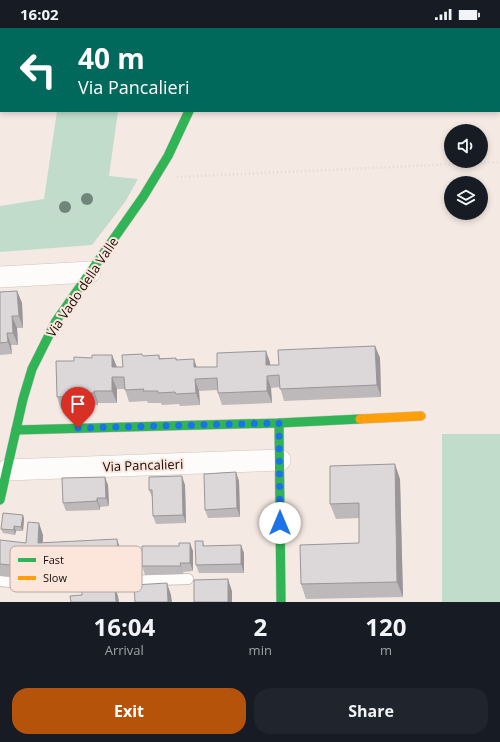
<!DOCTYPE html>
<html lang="en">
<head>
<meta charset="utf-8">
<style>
  body { margin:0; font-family:"Open Sans",sans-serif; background:#20242c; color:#f1f3f6; height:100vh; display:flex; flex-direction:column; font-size:15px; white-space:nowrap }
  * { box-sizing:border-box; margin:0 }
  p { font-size:13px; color:#9ea1a6 }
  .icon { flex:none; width:22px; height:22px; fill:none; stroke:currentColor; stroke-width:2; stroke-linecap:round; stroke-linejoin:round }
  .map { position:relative; height:574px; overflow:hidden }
  .sheet { display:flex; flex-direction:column; background:#171b24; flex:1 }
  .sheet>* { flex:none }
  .top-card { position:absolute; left:0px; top:0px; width:500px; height:84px; box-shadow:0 2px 6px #0003; background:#00695c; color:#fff; overflow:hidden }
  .tools { position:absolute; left:444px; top:96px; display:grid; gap:8px }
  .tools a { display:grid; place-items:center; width:44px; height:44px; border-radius:50%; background:#171b24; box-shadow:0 2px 6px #0003; font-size:20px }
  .pin { position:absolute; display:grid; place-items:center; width:34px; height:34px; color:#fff; margin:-41px -17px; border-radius:50% 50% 50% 0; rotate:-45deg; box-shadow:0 0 4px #0007 }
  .pin .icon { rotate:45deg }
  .me { position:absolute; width:44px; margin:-22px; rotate:0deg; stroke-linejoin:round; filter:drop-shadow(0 0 3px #0008) }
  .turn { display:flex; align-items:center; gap:14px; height:84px; padding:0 12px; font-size:18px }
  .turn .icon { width:52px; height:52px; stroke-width:2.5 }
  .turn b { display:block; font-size:28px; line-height:34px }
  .eta { display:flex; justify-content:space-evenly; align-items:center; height:68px; text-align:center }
  .eta b { font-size:24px; font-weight:700; line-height:28px }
  .action { display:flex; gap:8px; margin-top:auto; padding:8px 12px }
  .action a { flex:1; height:46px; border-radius:16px; background:#b45309; color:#fff; font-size:16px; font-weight:700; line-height:46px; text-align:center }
  .action a+a { background:#20242c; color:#f1f3f6 }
  .status { display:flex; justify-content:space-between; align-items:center; height:28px; padding:0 20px; background:#171b24; direction:ltr }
  .status svg { height:11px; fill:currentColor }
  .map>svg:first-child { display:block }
  .grass { fill:#c1dcca }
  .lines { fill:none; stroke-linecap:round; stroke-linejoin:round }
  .lane-casing { stroke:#cdc4bf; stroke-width:12 }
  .street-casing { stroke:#cdc4bf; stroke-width:22 }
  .fast-casing { stroke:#cdc4bf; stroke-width:10 }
  .slow-casing { stroke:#cdc4bf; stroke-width:10 }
  .path { stroke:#dcd9d7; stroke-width:2.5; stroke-dasharray:1 3; stroke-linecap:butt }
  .lane { stroke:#fefcfb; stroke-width:10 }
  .street { stroke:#fefcfb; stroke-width:21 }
  .fast { stroke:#30b455; stroke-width:9 }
  .slow { stroke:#ff9f0a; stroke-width:9 }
  .tree { fill:#70867a }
  .wall { fill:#bdb9ba }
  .shaded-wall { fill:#9a9697 }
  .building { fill:#dcd7d8; stroke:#9a9697 }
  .route { stroke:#1a73e8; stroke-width:7; stroke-dasharray:0 12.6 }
  .labels { text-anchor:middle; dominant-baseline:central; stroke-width:4; stroke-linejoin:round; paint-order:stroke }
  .street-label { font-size:13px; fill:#130c09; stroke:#fce6dc }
  .key { fill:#fce6dc; stroke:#b6a59d; stroke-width:1 }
  .key-label { font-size:11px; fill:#130c09 }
</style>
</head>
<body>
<div class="status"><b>16:02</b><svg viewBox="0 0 49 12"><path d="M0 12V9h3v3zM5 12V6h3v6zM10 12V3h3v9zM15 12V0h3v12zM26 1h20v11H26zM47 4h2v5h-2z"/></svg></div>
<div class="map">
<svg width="500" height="574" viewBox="0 0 500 574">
  <rect width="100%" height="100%" fill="#f5e9e3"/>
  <g class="grass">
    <path d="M57 83H118L109 148 138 151 125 174 92 217 0 224V178L44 171Z"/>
    <rect x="442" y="406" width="58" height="168"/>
  </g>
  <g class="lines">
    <g class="lane-casing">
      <path id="lane" d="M0 553 29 556 188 551"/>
    </g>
    <g class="street-casing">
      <g id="street">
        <path d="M229 1V0"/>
        <path d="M0 249 90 244"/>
        <path d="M7 442 280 432"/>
      </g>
    </g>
    <g class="fast-casing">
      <g id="fast">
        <path d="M279 395 281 574"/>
        <path d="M16 402 279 395 360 391"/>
        <path d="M0 472 23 371 32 341 56 293 143 169 168 128 189 83"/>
      </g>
    </g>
    <g class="slow-casing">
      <path id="slow" d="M360 391 421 388"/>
    </g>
    <path class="path" d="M177 149 500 134"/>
    <use href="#lane" class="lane"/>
    <use href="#street" class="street"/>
    <use href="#fast" class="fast"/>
    <use href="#slow" class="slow"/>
  </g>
  <g class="tree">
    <circle cx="87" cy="171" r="6"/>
    <circle cx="65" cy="179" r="6"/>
  </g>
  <g class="wall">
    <path d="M17 263 22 275 23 300H17L18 317H11L12 326 0 327V264Z"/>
    <path d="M375 318 380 330 381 369 284 373 280 359 271 360 272 375 222 377 218 365V362L199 363 200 377 180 378 179 376 162 377 161 375H148L147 373 129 374 125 361H117V375H98V377H82V380L61 381 57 369 117 339H123L143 328 159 327 160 330H176L177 332 197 339H217L270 334V337H279Z"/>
    <path d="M400 451 403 569 306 571 301 556 359 515V490L336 491 330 476Z"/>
    <path d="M239 453 240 489 208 490 205 482Z"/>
    <path d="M108 457 109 478 100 479V482L66 483 63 475Z"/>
    <path d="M185 457 186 495 156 496 153 488V471L149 462Z"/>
    <path d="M23 487 24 491 23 503H16L15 507 3 505 1 501Z"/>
    <path d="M43 507V515L121 523 123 545H101V548L44 550 43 552 0 548V512L26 515Z"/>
    <path d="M203 513 204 518 244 525V545H199L196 537Z"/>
    <path d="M179 518 193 523V543L183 544 184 546 145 547 142 538Z"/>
  </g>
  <g class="shaded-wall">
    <path d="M17 263 22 275 23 300 19 288Z"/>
    <path d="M12 288 17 300 18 317 13 305Z"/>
    <path d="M7 305 11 317 12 326 8 314Z"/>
    <path d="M375 318 380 330 381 369 377 357Z"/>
    <path d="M266 323 270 334 271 348 266 337Z"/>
    <path d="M112 327 117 339V349L112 339Z"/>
    <path d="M194 331 198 343 199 351 194 339Z"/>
    <path d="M267 348 271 360 272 375 267 363Z"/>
    <path d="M112 349 117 361V375L112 363Z"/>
    <path d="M195 351 199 363 200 377 196 365Z"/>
    <path d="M94 363 98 375V377L94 365Z"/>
    <path d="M78 365 82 377V380L78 368Z"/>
    <path d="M395 436 400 451 403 569 397 554Z"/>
    <path d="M236 444 239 453 240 489 237 480Z"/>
    <path d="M182 448 185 457 186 495 183 487Z"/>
    <path d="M105 449 108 457 109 478 106 470Z"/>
    <path d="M97 470 100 479V482L97 473Z"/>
    <path d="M23 487 24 491 23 503 21 499Z"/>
    <path d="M39 495 43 507 42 527 38 515Z"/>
    <path d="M14 498 16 503 15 507 14 502Z"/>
    <path d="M117 511 121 523 123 545 119 533Z"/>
    <path d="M190 515 193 523V543L190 535Z"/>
    <path d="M241 517 244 525V545L241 536Z"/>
    <path d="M96 534 101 545V548L96 536Z"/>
    <path d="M39 538 44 550 43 552 39 540Z"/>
    <path d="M228 551 232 563V574H228Z"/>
    <path d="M167 555 171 567 172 574H168Z"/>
    <path d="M115 560 118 568 119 574H116Z"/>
  </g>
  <g class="building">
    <rect x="134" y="0" width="20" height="1"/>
    <path d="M17 263 19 288H12L13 305H7L8 314 0 315V264Z"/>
    <path d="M375 318 377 357 280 361 279 347 267 348V363L218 365 217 350 195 351 196 365 176 366 175 364 158 365V363H143L144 361 125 362 124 349H112V363H94V365H78V368L57 369 56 333H74V329L92 330V327H112V339H123L122 327 142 326 143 328 159 327V331L176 330V332L194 331V339H217V325L266 323V337H279L278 322Z"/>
    <path d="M395 436 397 554 301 556 300 517 359 515V475L330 476V438Z"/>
    <path d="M236 444 237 480 205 482 204 446Z"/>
    <path d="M182 448 183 487 153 488 152 462H149V449Z"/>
    <path d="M105 449 106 470H97V473L63 475 62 450Z"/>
    <path d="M3 485 23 487 21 499 14 498V502L1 501Z"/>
    <path d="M28 494 39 495 38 515 117 511 119 533 96 534V536L39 538V540L0 536V512L26 515Z"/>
    <path d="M195 513H203V518L241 517V536L196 537Z"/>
    <path d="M179 515H190V535H180L181 538H142V518H179Z"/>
    <path d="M228 551V574H194V552Z"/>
    <path d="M167 555 168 574H135L134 557Z"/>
    <path d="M115 560 116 574H71L70 568 82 567V562Z"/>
  </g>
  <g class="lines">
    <path class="route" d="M78 400 279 395 280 495"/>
  </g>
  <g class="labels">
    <g class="street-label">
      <text transform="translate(82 259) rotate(-56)">Via Vado della Valle</text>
      <text transform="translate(143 437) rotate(-2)">Via Pancalieri</text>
    </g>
  </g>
  <rect x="10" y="518" width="132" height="46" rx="6" class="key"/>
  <rect x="18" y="530" width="18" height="4" fill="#30b455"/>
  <rect x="18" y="548" width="18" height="4" fill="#ff9f0a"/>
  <g class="key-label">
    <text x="43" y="536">Fast</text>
    <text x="43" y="554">Slow</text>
  </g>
</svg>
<div class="tools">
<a><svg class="icon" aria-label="sound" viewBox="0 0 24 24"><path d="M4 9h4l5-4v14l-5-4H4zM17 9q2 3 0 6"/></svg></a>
<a><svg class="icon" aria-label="layers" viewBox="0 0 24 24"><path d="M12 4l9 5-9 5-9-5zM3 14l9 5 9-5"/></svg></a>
</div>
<div class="pin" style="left:78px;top:400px;background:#d93025"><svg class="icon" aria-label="arrive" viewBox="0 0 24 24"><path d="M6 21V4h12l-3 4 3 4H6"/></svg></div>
<svg class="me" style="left:280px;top:495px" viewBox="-20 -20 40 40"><circle r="19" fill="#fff"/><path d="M0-13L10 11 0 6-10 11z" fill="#1a73e8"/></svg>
<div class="top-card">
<div class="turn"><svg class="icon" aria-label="left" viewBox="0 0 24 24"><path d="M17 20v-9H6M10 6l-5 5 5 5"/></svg><div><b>40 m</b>Via Pancalieri</div></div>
</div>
</div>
<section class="sheet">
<div class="eta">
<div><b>16:04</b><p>Arrival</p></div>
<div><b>2</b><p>min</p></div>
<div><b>120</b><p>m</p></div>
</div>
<div class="action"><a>Exit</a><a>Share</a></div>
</section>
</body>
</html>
